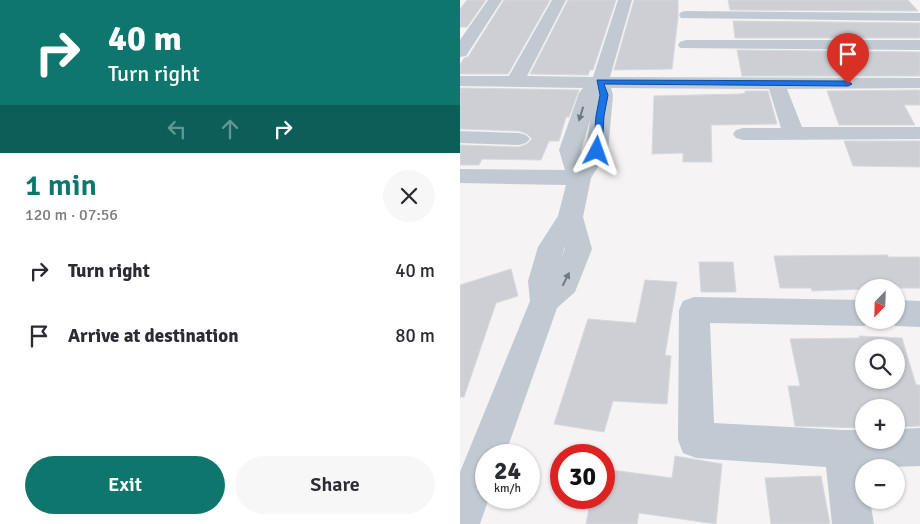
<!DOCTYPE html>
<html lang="en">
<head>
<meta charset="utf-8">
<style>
  body { margin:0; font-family:Signika,sans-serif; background:#f7f7f7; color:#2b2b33; height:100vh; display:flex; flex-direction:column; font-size:19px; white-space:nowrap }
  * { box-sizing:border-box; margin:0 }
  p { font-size:16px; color:#7c7c81 }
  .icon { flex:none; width:28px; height:28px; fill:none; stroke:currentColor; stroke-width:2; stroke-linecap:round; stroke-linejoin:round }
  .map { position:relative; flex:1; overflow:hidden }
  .drawer { display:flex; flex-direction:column; background:#fff; width:460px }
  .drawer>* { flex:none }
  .top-card { background:#0f766e; color:#fff; overflow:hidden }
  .needle { width:32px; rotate:203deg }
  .controls { position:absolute; left:395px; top:279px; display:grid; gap:10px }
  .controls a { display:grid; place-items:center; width:50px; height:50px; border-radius:50%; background:#fff; box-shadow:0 1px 4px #0004; font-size:25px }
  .speed { position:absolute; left:15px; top:444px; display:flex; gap:10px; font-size:25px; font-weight:700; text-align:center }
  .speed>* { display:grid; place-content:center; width:65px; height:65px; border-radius:50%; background:#fff; box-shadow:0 1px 4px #0004; line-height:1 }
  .speed small { font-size:12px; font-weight:400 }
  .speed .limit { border:8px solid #d22; background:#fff; color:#111 }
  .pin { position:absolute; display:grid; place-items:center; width:42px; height:42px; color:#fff; margin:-51px -21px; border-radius:50% 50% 50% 0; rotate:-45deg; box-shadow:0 0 5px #0007 }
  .pin .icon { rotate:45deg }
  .me { position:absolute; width:55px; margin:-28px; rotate:4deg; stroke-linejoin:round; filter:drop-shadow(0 0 4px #0008) }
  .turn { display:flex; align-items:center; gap:18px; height:105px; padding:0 25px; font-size:22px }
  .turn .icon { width:65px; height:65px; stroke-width:2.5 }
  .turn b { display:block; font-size:35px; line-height:42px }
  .lanes { display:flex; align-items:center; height:48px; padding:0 25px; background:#0003; justify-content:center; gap:25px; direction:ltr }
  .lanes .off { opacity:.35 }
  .round { display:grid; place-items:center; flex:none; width:52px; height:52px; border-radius:26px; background:#f7f7f7 }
  .head { display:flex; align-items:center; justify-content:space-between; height:85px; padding:0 25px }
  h1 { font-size:30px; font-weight:600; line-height:38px; color:#0f766e }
  .cta { display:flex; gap:10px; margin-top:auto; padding:10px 25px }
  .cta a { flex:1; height:58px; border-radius:30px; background:#0f766e; color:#fff; font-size:20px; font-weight:600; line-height:58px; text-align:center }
  .cta a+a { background:#f7f7f7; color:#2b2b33 }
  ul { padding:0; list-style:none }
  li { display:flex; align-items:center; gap:15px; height:65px; padding:0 25px }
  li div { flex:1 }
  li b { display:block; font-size:19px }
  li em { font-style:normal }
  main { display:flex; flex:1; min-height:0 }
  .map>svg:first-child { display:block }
  .building { fill:#cdcfd5; stroke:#d7d9de; fill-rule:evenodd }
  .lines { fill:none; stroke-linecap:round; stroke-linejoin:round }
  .minor { fill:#c1cad2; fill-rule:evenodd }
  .oneway { fill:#6e7983 }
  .route { fill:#1a73e8; stroke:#114b97 }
</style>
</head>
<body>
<main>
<section class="drawer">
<div class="top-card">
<div class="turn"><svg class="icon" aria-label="right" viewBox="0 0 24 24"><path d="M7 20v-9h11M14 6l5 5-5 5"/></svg><div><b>40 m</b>Turn right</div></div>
<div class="lanes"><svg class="icon off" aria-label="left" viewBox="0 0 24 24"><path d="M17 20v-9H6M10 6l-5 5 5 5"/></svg><svg class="icon off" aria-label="ahead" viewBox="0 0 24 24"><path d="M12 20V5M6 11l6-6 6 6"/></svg><svg class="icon" aria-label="right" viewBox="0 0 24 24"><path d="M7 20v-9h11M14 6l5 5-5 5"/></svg></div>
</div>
<div class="head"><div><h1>1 min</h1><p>120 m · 07:56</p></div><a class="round"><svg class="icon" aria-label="close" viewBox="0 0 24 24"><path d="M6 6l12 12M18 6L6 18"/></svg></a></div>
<ul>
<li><svg class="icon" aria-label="right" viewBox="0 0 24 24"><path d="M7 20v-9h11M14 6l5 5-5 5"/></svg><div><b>Turn right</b></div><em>40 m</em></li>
<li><svg class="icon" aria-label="arrive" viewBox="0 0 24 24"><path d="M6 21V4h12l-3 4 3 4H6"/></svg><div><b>Arrive at destination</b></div><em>80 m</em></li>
</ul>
<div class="cta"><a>Exit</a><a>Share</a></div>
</section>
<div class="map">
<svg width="460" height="524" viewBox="0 0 460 524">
  <rect width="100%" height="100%" fill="#f5f3f3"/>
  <g class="building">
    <path d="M7 0H26L7 27H0V9Z"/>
    <path d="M44 0H90L48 74H0V65L4 58 8 57Z"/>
    <path d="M108 0H156L133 70H130L128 75H124L70 74Z"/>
    <path d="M174 0H218V17L212 69 154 70Z"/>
    <path d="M268 0H448L458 11 270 10Z"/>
    <path d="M273 21 460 23V38H275Z"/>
    <path d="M277 50 460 52V76H282Z"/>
    <path d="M0 88 119 90 109 117H106L99 141H89L81 160 22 159 19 165H0V145L59 147 67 144 72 139 67 134 59 131 0 129Z"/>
    <path d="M460 90V105H444L455 125H379L367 91Z"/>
    <path d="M285 91H308L317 124 251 125 252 162H223V153L192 154 194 96 280 94 285 93Z"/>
    <path d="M384 141H460V167L393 166Z"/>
    <path d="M428 255V257H460V288H404V289L352 291 351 288H320L314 256Z"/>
    <path d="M239 262H273L276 292H241Z"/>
    <path d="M51 269 58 296 36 303 4 397H0V285Z"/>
    <path d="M185 280 217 282 205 355 211 356 207 404 153 401 144 432 94 424 128 319 176 323Z"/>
    <path d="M399 336 442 338 456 385H460V426L436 427V408H404V428L335 426 328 386H340L330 339 400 338ZM404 348H436V380H404Z"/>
    <path d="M215 456 262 464 256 524 179 513 177 524H126L131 498H144V469L212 478Z"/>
    <path d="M361 476 370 524H311L305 478Z"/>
  </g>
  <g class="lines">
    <g class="minor">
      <path d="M28 0H42L6 56 0 57V40Z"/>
      <path d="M92 0H106L67 76 133 77 158 0H172L150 77 460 78V88L327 89 342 127H460V139L283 140 276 138 273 134 276 130 283 128H321L309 89 151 88 153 95 148 151 131 178 123 217 132 249 115 292 97 308 45 455H26V498H29L20 524H0V472L70 301 68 281 78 247 98 216 106 185 0 183V169L105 170 99 150 119 93 123 88 0 86V76H49ZM130 120 126 151 123 156 121 150ZM105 247 102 258 104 248Z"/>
      <path d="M226 11 460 13V21L221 18 219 15 221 12Z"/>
      <path d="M226 40H460V50L220 48 218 45 220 42Z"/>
      <path d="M0 131 59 133 66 135 70 139 66 143 59 145 0 143Z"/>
      <path d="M234 297 404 300V320H416L404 326 250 323 254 423 383 430H404V440H436V429L460 428V466L404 468V500H410L414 524H372L366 467 236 458 223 453 218 440 219 310 223 301Z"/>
      <path d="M436 300 460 301V327L436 326 425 322 424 320H436Z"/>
    </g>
  </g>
  <defs><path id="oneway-solid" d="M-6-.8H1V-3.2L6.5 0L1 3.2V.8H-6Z" transform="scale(1.25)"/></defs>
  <g class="oneway">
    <use href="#oneway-solid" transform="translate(121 114) rotate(107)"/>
    <use href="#oneway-solid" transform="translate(106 279) rotate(-63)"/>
  </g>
  <path class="route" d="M137 80 388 81 392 84 388 86 144 84 148 95 144 116 142 151 137 154 133 151 136 116 140 95Z"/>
</svg>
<div class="controls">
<a><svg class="needle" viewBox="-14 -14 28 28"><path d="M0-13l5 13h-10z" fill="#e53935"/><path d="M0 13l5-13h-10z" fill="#7c7c81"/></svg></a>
<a><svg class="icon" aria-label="search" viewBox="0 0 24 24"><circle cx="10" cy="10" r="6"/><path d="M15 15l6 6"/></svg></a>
<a>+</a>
<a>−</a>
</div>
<div class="speed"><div>24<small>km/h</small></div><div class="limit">30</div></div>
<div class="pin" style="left:388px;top:84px;background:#d93025"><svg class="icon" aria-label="arrive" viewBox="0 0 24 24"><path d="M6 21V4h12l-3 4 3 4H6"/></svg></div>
<svg class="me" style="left:137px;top:151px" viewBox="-20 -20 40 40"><path d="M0-17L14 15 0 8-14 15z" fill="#1a73e8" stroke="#fff" stroke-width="4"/></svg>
</div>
</main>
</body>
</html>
